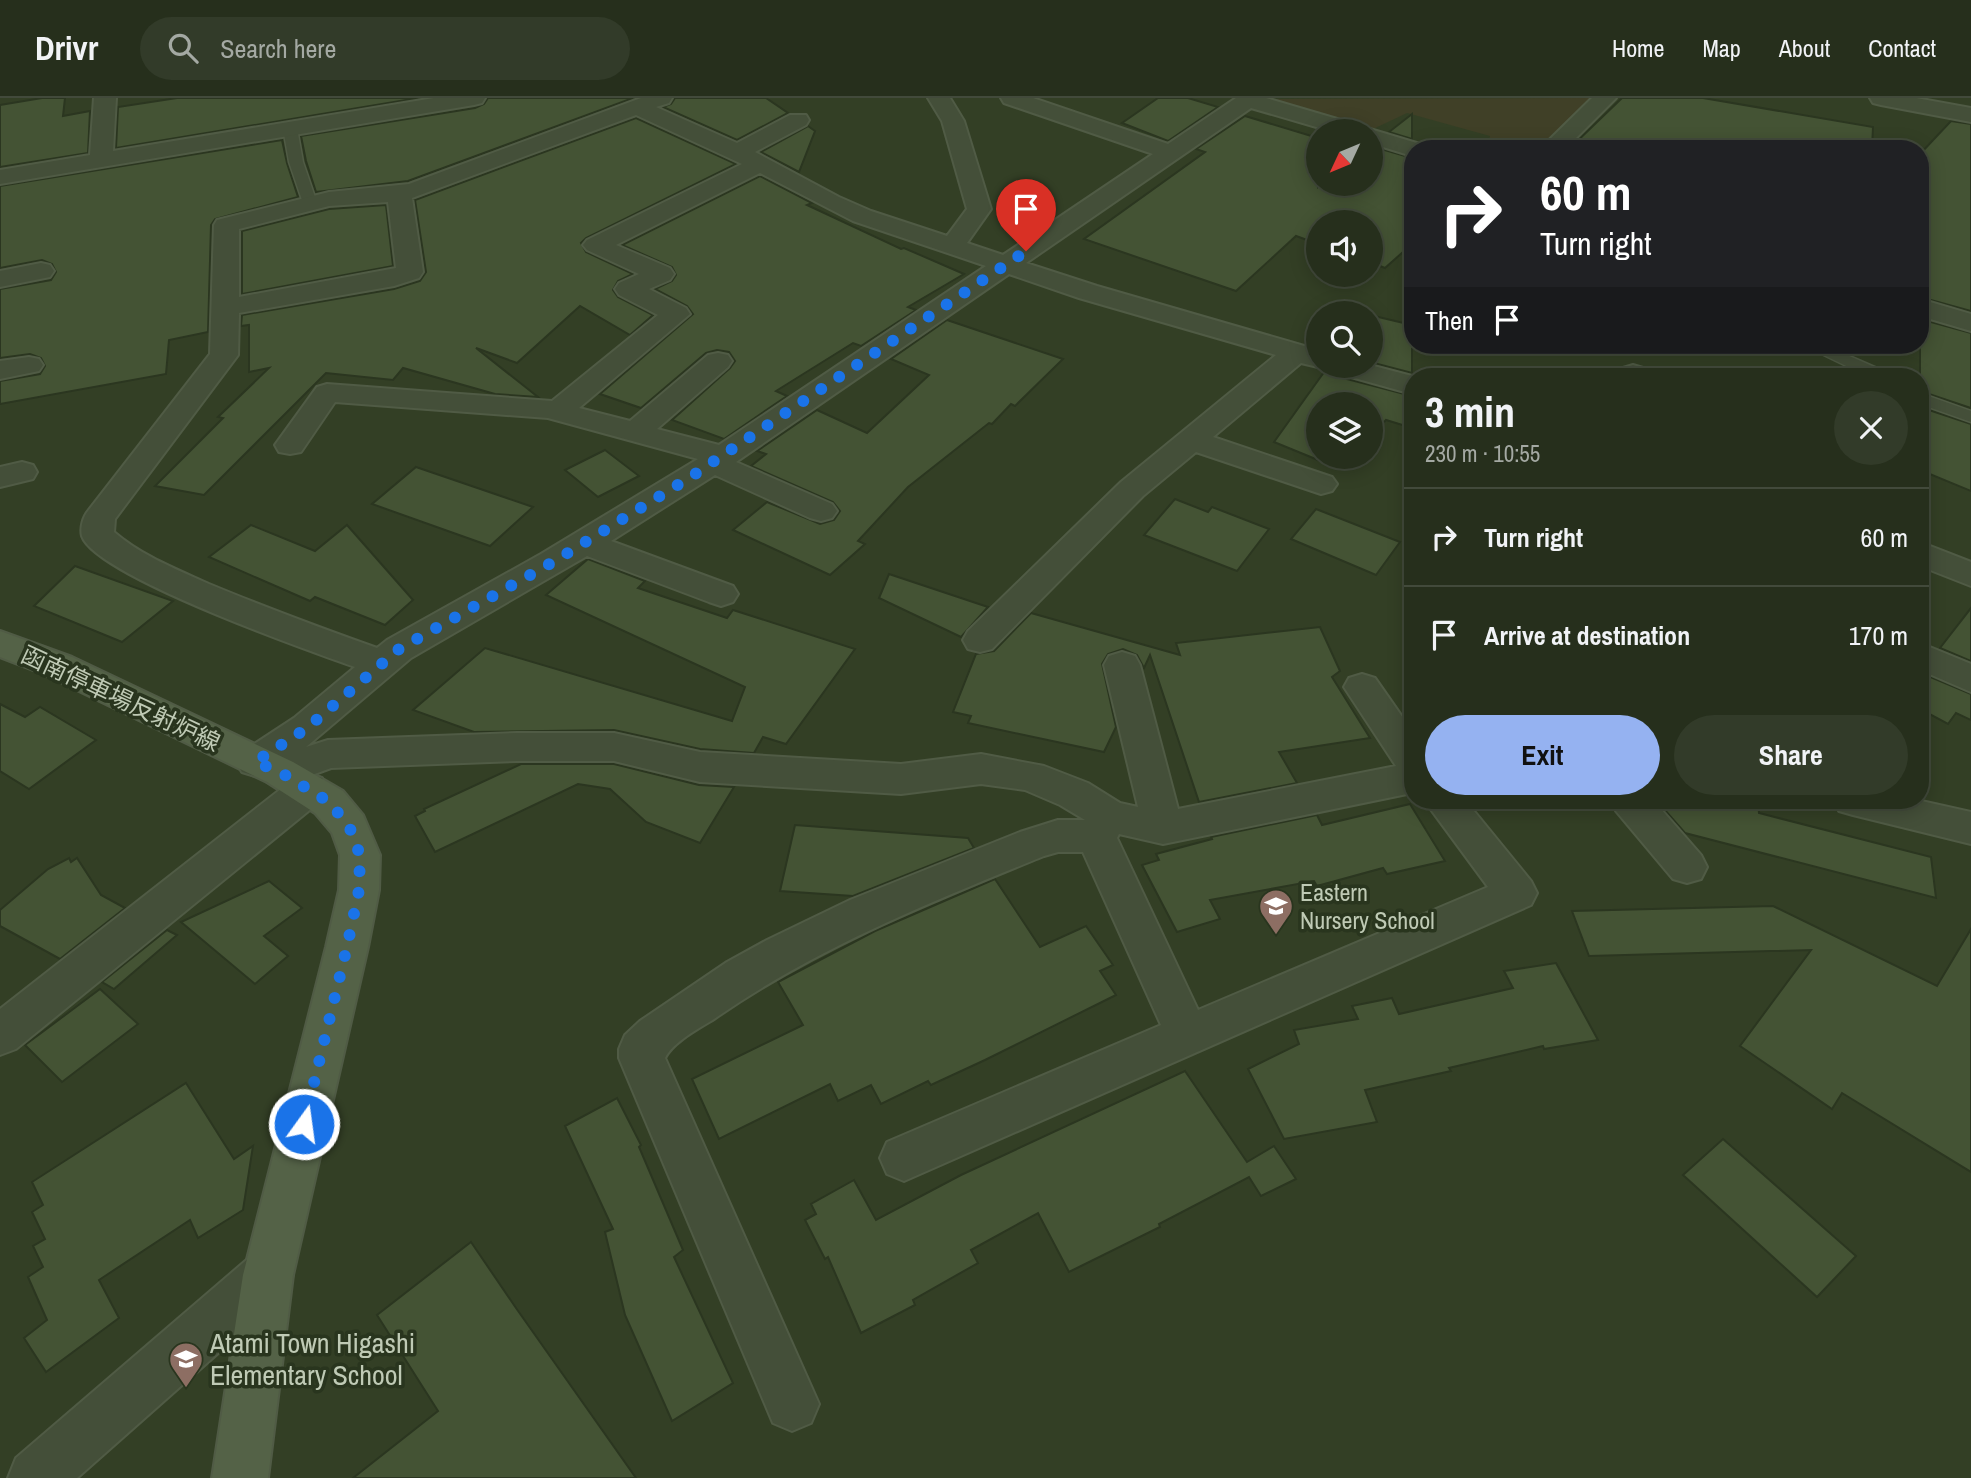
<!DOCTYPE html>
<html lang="en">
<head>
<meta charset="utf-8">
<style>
  body { margin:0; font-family:"Archivo Narrow","Noto Sans JP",sans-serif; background:#323b29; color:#f1f3f6; height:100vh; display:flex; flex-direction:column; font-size:26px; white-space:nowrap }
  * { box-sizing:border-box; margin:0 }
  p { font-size:23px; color:#a4a9a3 }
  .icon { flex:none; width:38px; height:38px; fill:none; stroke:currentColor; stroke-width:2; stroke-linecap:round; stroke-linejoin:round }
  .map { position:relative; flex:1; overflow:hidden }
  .side { position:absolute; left:1404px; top:270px; width:525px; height:441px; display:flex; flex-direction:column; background:#262f1c; border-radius:28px; box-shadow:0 4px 18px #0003,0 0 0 2px #424a3b }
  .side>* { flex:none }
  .hud { position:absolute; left:1404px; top:42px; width:525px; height:214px; border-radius:28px; box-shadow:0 4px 18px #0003,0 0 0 2px #424a3b; background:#202124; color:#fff; overflow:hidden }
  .needle { width:46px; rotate:226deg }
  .buttons { position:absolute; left:1306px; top:21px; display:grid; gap:14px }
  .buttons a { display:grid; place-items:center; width:77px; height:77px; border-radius:50%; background:#262f1c; box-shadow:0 4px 18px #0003,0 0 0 2px #424a3b; font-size:35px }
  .pin { position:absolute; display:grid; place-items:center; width:60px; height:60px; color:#fff; margin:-72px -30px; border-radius:50% 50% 50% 0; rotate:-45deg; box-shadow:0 0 7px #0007 }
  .pin .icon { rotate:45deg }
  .me { position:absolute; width:77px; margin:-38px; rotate:14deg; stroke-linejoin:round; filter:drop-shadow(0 0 5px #0008) }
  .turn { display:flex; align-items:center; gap:24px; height:147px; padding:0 21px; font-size:32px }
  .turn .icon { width:91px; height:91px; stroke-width:2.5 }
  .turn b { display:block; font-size:49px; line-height:60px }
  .then { display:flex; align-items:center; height:66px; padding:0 21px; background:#0003; gap:14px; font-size:26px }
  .round { display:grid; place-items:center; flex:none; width:74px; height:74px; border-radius:37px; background:#323b29 }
  .overview { display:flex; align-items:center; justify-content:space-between; height:119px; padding:0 21px }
  h1 { font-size:42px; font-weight:700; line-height:52px }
  .action { display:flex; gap:14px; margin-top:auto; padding:14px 21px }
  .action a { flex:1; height:80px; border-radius:42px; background:#95b2f1; color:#111; font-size:28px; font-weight:700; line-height:80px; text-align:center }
  .action a+a { background:#323b29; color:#f1f3f6 }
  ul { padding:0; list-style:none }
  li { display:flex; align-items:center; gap:21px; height:98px; padding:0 21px; border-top:2px solid #424a3b }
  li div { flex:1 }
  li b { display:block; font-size:26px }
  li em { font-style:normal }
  header { display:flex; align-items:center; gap:42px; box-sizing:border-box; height:98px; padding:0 35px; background:#262f1c; border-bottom:2px solid #424a3b }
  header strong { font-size:33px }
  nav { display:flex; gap:38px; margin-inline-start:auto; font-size:24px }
  .search { width:490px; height:63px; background:#323b29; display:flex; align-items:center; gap:18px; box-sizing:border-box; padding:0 24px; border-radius:38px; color:#a4a9a3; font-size:26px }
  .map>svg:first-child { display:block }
  .green { fill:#404027 }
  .building { fill:#445334; stroke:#2b3620; stroke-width:2 }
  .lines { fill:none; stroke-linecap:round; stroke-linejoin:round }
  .lane-casing { stroke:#505b45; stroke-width:3 }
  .street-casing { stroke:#505b45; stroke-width:4 }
  .secondary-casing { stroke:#505b45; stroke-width:4 }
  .lane { fill:#444f39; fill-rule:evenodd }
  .street { fill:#444f39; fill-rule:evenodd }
  .secondary { fill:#546247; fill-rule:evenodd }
  .route { stroke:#1a73e8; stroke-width:12; stroke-dasharray:0 21.6 }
  .labels { text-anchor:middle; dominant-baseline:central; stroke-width:7; stroke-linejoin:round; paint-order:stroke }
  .street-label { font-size:24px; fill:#bfcab5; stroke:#29351e }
  .poi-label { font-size:24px; fill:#bfcab5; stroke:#29351e; text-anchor:start }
  .near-poi-label { font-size:28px; fill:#bfcab5; stroke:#29351e; text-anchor:start }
</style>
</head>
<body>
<header>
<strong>Drivr</strong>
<div class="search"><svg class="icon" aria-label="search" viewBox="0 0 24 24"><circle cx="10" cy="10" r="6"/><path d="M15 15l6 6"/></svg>Search here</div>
<nav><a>Home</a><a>Map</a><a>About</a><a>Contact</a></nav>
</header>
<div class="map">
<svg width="1971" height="1380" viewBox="0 0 1971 1380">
  <rect width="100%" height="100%" fill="#333f25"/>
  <path class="green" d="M1596 0 1540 51H1487L1490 38 1407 15 1371 32 1257 1Z"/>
  <g class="building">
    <path d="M42 0H65L63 18 90 13 88 55 0 69V7Z"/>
    <path d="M177 0H418L116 50 118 9Z"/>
    <path d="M488 0H633L408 83 316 94 306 63 301 38 475 10 484 6Z"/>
    <path d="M675 0H766L788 15 737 42 663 9 671 6Z"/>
    <path d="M1158 0H1188L1218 9 1168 43 1122 25Z"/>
    <path d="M1622 0H1703L1873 29 1872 51H1569Z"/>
    <path d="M1412 16V41L1389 34Z"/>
    <path d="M1245 18 1318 40V89L1322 86H1370L1371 48 1412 60V146L1385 170 1370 164V124H1318V146L1296 138 1236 193 1084 141 1205 54 1196 51Z"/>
    <path d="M636 20 736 66 586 140 581 145 586 154 633 176 618 183 613 192 618 199 653 217 630 237 580 208 517 265 476 250 538 299 495 296 403 270 393 282 326 275 204 397 155 388 223 320 218 319 269 270 249 274V227L241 228 242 217 394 191 420 183 426 174 415 102Z"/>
    <path d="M1951 23 1971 26V213L1920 199V56Z"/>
    <path d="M808 28 815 33 799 74 761 54Z"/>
    <path d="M282 42 287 65 298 99 215 121 211 127 208 234 169 242 166 276 0 306V283L40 276 45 268 41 260 30 256 0 260V191L51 182 56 174 52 166 42 162 0 170V88Z"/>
    <path d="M760 78 812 105 807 107 901 151 904 150 964 176 908 209 916 212 861 248 853 245 776 293 787 298 724 341 672 322 730 270 735 263 729 254 717 252 706 255 641 310 600 296 693 216 687 208 655 191 672 183 676 177 672 169 622 147Z"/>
    <path d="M386 107 393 168 242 196V133L329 111Z"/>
    <path d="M1370 217 1412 227V275L1370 264Z"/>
    <path d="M1920 221 1971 235V310L1920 293Z"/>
    <path d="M947 222 1063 261 1015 308 1011 306 992 326 989 325 908 389 858 443 865 446 830 477 733 432 767 404 820 426 834 422 840 413 833 404 751 368 766 356 757 353 817 312 867 335 929 277 891 261Z"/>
    <path d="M1327 270 1332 277 1412 298V330L1386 322 1370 339V306H1318V359H1352L1340 371 1274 344Z"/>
    <path d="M1920 309 1971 326V393L1920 372Z"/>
    <path d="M605 352 639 378 598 399 565 372Z"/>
    <path d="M416 369 533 409 490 448 372 406Z"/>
    <path d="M1175 401 1208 414 1212 409 1269 431 1237 473 1144 437Z"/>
    <path d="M1316 411 1400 444 1376 477 1291 441Z"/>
    <path d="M251 427 315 453 347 427 413 502 385 527 315 499 310 503 209 459Z"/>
    <path d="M588 461 645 483 638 490 727 520 733 512 855 551 786 646 763 639 754 655 700 651 614 632 474 634 413 612 485 550 732 623 745 589 546 497Z"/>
    <path d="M75 468 173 503 122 544 34 508Z"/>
    <path d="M889 476 988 509 961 539 879 500Z"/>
    <path d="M1971 510V563L1940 550Z"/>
    <path d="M1031 515 1180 557 1176 545 1320 529 1340 573 1332 579 1370 640 1279 654 1297 685 1199 704 1150 557 1144 570 1137 557 1123 551 1108 556 1102 566 1116 629 1104 654 968 625 971 618 953 614 976 556 994 553Z"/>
    <path d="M1921 575 1971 596V622L1956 615 1948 626 1920 611Z"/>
    <path d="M0 606 25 619 40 609 96 642 29 691 0 673Z"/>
    <path d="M521 666H614L699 687 734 689 700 745 646 724 610 691 578 686 435 754 415 718 425 713 424 711Z"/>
    <path d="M1656 702H1758L1759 715 1931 759 1936 800 1685 735Z"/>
    <path d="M1410 706 1445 763 1387 776 1383 770 1317 788 1314 783 1210 802 1220 821 1177 834 1142 767 1159 762 1156 756 1212 741 1211 739 1317 717 1322 727Z"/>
    <path d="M795 727 968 740 974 750 853 798 780 793Z"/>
    <path d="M69 760 71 764 77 760 101 797 125 810 60 861 0 828V812L48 771Z"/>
    <path d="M995 781 1040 849 1086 828 1113 867 1100 873 1116 897 985 962 931 987 928 983 881 1006 871 987 838 1003 830 986 719 1041 692 981 803 927 778 884 875 833Z"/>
    <path d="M269 783 302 810 264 838 288 858 255 886 181 824Z"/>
    <path d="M1773 808 1937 888 1971 831V1074L1842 995 1832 1011 1740 948 1811 852 1589 858 1572 813Z"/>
    <path d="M167 832 177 837 114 891 102 884Z"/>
    <path d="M1556 865 1598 942 1544 951 1543 948 1449 970 1451 973 1365 992 1377 1024 1284 1041 1248 971 1299 946 1294 932 1358 921 1352 908 1392 900 1399 916 1513 890 1504 873Z"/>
    <path d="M100 891 138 926 62 984 25 947Z"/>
    <path d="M1185 973 1247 1064 1274 1048 1296 1081 1261 1098 1249 1079 1159 1126 1160 1129 1069 1174 1038 1115 971 1152 978 1165 913 1202 915 1207 861 1235 828 1159 825 1161 805 1122 816 1116 811 1106 854 1082 876 1122 961 1077Z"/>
    <path d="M186 985 234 1061 253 1048 243 1112 198 1140 190 1122 99 1182 119 1220 46 1274 24 1240 47 1222 28 1179 43 1169 33 1148 45 1141 32 1114 43 1107 32 1084Z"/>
    <path d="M617 1000 641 1047 639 1049 683 1152 674 1159 733 1285 672 1323 625 1217 605 1134 613 1131 565 1028Z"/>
    <path d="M1723 1041 1856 1158 1817 1199 1683 1077Z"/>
    <path d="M471 1144 516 1210 636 1380H353L438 1313 377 1217Z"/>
  </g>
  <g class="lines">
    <g class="lane-casing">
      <g id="lane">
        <path d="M290 26 297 30 303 64 317 105 315 108 310 109 303 105 289 64 283 30Z"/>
        <path d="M1803 247H1824L1886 274 1888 278H1867Z"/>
        <path d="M1920 295 1971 313V324L1920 306Z"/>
      </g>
    </g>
    <g class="street-casing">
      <g id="street">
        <path d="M94 0H116L113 53 434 0H485L482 5 474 7 0 86V72L90 57Z"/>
        <path d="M641 0H672L669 5 656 9 737 45 790 17H806L809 22 806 27 755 54 839 99 871 113 947 138 967 111 942 23 928 0H950L964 23 991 111 967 145 1003 157 1153 56 1004 5 1001 0H1033L1168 46 1236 0H1266L1361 28 1364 33 1370 31 1420 46 1423 51H1412V58L1370 45V33H1330L1251 10 1026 165 1097 188 1318 252V268H1325L1318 269 1301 265 1213 339 1332 379 1337 386 1332 393 1321 396 1196 354 1143 398 992 551 980 554 968 551 963 542 968 533 1121 384 1276 257 1079 200 1009 176 736 364 832 406 837 413 832 420 821 423 810 420 715 377 611 443 733 488 738 496 733 504 721 508 709 504 587 458 411 560 306 649 328 642 517 635H614L700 654 901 666 981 656 1044 668 1088 685 1120 705 1138 709 1104 567 1109 558 1122 554 1135 558 1140 567 1178 711 1396 668 1344 589 1349 580 1362 576 1375 580 1412 633V695L1163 746 1119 736 1117 740 1198 912 1488 789 1424 702H1465L1531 783 1537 795 1531 807 904 1083 887 1076 880 1060 887 1044 1161 927 1083 754H1058L1044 758C929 805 816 850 714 921 698 931 673 944 665 960L819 1306 811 1325 792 1333 773 1325 619 960V951L625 937 640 923 727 864 767 842 850 802 1020 734 1058 722H1085L1060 707 1025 692 981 686 901 696 700 684 614 663H517L331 670 312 677 322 680 327 691 322 702 16 951 0 957V911L286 687 280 689 267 684 262 676 255 678 242 674 236 664 242 654 294 620 355 569C310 553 95 477 82 438 80 430 83 419 88 413L210 256 214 127 217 122 329 94 409 86ZM636 17 742 66 587 142 583 147 587 152 639 176 619 185 615 191 619 197 658 217 552 303 327 286 317 289 275 347 279 354 290 356 301 354 335 304 548 320 698 361 541 456 387 542 377 550C321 530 264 509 209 486 176 471 142 458 114 434L115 421 238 257 239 215 394 188 419 180 423 174 412 100ZM760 75 853 123 986 168 719 347 657 331 728 269 732 263 728 257 718 255 708 257 630 323 579 310 690 216 686 210 649 191 670 182 674 176 670 170 616 147ZM388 104 396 170 239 199V131L329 108Z"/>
        <path d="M1592 0H1616L1565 51H1540Z"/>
        <path d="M1870 0H1916L1971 10V24L1881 7 1873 5Z"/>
        <path d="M41 165 50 167 54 173 50 179 0 189V173Z"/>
        <path d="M1920 201 1971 216V233L1920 218Z"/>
        <path d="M29 259 39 261 43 267 39 273 0 281V263Z"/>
        <path d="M1370 267 1412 278V296L1333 274 1329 268Z"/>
        <path d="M1633 267 1643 270 1647 276 1646 278H1616L1623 270Z"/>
        <path d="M22 364 33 367 37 374 33 381 0 389V369Z"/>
        <path d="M1920 444 1971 464V488L1920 468Z"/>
        <path d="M1920 545 1971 566V594L1920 572Z"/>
        <path d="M1611 702H1653L1701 757 1707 769 1701 781 1687 785 1673 781 1616 713Z"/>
        <path d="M1834 702H1917L1971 714V746L1853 717 1839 713Z"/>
        <path d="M268 1152 286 1159 293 1177 286 1195 77 1380H8L16 1360 250 1159Z"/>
      </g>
    </g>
    <g class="secondary-casing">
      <path id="secondary" d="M0 533 72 559 293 664 343 693 363 717 380 757 379 792 368 849 293 1177 268 1380H212L243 1177 326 849 339 792 340 757 332 735 315 715 267 684 46 577 0 559Z"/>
    </g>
    <use href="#lane" class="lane"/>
    <use href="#street" class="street"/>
    <use href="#secondary" class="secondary"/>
  </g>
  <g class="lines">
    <path class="route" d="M304 1026 347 849 359 792 360 757 349 728 329 704 280 674 255 664 307 630 399 551 553 464 689 380 1026 153"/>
  </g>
  <defs>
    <g id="school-pin" transform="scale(1.75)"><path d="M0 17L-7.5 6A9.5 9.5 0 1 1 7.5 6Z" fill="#8d6e63" stroke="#29351e"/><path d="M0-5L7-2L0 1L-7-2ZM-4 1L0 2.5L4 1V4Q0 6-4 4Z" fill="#fff"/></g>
  </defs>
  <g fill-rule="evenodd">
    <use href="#school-pin" x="1276" y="808"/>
    <use href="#school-pin" x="186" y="1261"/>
  </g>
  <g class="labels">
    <g class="street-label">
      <text transform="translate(121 600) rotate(25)">函南停車場反射炉線</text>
    </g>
    <g class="poi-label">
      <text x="1300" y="794">Eastern<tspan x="1300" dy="28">Nursery School</tspan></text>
    </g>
    <g class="near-poi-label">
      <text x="210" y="1245">Atami Town Higashi<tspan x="210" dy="32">Elementary School</tspan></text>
    </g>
  </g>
</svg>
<div class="buttons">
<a><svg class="needle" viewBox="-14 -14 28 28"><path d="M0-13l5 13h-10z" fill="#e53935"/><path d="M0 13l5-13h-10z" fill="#a4a9a3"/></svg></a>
<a><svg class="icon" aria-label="sound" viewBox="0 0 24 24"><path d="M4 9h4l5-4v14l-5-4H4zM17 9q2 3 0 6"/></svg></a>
<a><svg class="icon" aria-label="search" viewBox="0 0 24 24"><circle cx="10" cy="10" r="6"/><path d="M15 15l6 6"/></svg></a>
<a><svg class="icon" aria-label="layers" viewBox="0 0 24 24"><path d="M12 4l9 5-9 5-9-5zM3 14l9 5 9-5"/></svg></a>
</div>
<div class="pin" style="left:1026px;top:153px;background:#d93025"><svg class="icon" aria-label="arrive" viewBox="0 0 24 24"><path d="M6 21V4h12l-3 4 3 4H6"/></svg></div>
<svg class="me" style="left:304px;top:1026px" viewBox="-20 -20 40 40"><circle r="17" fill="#1a73e8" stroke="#fff" stroke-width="3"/><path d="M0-11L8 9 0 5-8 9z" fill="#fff"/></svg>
<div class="hud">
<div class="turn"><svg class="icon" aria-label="right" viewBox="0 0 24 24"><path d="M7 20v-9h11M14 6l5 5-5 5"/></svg><div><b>60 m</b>Turn right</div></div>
<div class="then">Then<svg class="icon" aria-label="arrive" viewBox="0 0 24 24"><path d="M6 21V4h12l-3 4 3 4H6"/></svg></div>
</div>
<section class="side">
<div class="overview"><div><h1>3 min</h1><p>230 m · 10:55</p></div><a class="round"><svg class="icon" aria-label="close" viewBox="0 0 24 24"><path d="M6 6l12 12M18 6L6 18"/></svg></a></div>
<ul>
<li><svg class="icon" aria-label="right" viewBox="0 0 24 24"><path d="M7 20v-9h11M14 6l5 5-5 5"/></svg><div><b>Turn right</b></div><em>60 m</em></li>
<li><svg class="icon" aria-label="arrive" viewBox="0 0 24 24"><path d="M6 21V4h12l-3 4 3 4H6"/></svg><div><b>Arrive at destination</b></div><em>170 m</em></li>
</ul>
<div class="action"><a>Exit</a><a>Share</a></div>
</section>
</div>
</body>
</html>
